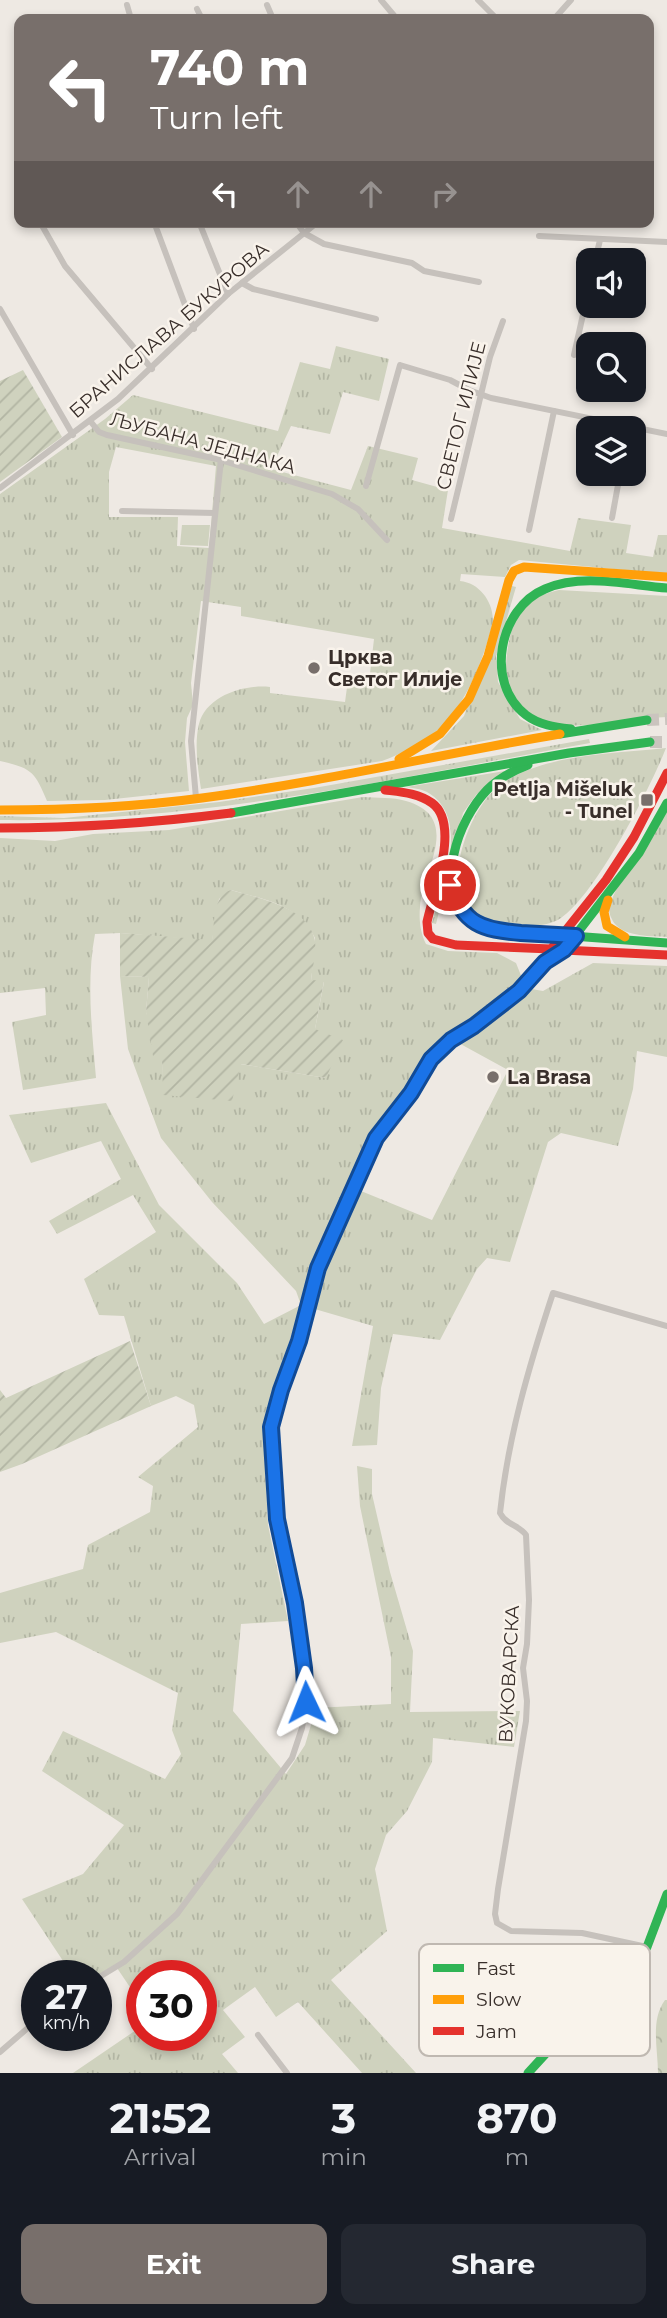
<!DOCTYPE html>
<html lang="en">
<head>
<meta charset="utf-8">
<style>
  body { margin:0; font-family:Montserrat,sans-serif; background:#242831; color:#f1f3f6; height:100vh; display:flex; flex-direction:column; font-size:26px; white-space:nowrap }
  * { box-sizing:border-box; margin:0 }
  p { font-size:23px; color:#9ea1a6 }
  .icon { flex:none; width:38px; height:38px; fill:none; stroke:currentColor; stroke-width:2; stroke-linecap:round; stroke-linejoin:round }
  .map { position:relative; height:2073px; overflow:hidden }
  .side { display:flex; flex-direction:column; background:#171b24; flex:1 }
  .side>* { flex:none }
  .banner { position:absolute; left:14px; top:14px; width:640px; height:214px; border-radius:14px; box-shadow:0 4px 10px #0003; background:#786f6b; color:#fff; overflow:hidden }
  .fabs { position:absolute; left:576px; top:248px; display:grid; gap:14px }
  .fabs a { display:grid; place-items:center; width:70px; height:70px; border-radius:14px; background:#171b24; box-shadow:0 4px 10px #0003; font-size:35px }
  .speed { position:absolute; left:21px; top:1960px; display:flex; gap:14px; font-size:35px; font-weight:700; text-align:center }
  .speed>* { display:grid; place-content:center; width:91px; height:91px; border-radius:50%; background:#171b24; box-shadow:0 4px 10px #0003; line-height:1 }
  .speed small { font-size:18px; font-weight:400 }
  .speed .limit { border:10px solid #d22; background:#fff; color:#111 }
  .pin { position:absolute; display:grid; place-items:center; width:60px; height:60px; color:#fff; margin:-30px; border:4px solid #fff; border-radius:50%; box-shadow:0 2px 7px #0007 }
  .me { position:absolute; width:77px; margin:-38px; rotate:358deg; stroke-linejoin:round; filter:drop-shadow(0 0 5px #0008) }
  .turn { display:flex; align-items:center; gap:24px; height:147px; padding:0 21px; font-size:32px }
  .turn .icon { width:91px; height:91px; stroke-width:2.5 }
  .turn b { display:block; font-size:49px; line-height:60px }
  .lanes { display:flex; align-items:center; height:66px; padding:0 21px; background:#0003; justify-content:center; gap:35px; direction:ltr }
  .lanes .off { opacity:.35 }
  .eta { display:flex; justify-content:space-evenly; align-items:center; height:119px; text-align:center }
  .eta b { font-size:42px; font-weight:700; line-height:49px }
  .cta { display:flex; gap:14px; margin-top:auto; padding:14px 21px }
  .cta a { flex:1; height:80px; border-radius:14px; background:#786f6b; color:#fff; font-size:28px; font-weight:700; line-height:80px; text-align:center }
  .cta a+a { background:#242831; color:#f1f3f6 }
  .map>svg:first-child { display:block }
  .grass { fill:url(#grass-tufts); fill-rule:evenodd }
  .forest { fill:url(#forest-crowns) }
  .park { fill:#cfd2be }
  .garden { fill:url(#garden-furrows) }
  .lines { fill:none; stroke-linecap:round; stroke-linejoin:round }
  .highway-tunnel { stroke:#cac4be; stroke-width:12; stroke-dasharray:12 6; stroke-linecap:butt }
  .street { stroke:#c6c1bc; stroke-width:6 }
  .fast { stroke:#30b455; stroke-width:9 }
  .slow { stroke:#ff9f0a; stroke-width:9 }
  .jam { stroke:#e5322d; stroke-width:9 }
  .route-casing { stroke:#114b97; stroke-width:18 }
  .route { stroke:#1a73e8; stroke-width:12 }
  .poi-dot { fill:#786f6b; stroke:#f9f3eb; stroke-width:2.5 }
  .labels { text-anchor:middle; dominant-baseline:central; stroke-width:5; stroke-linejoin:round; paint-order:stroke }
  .street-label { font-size:19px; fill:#382e2a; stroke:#f9f3eb }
  .poi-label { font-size:19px; font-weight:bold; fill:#382e2a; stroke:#f9f3eb; text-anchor:start }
  .key { fill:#f9f3eb; stroke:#bfb8b1; stroke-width:2 }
  .key-label { font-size:19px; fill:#382e2a }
</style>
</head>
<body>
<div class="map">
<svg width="667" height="2073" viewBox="0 0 667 2073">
  <defs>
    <pattern id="grass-tufts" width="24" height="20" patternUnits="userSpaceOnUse" patternTransform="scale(1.75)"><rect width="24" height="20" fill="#cfd2be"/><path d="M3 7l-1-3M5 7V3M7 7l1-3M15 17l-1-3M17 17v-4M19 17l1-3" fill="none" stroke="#b2b5a3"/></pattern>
    <pattern id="forest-crowns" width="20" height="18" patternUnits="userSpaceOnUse" patternTransform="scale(1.75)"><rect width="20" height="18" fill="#cfd2be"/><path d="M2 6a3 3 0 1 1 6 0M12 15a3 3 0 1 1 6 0" fill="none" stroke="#b2b5a3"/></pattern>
    <pattern id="garden-furrows" width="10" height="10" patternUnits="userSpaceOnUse" patternTransform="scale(1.75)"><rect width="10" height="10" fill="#cfd2be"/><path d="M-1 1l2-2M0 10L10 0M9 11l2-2" fill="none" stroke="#b2b5a3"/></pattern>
  </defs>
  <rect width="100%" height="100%" fill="#eee9e3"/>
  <g class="grass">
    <path d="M336 346 389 359 379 401 343 392 330 434 291 426 271 469 351 490 368 446 418 458 412 480 448 490 442 528 570 551 578 518 631 525 626 553 653 557 658 535H667V574L519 560 511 565 505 577 461 574 460 581C479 583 492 600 493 619 494 625 489 634 488 640 478 672 464 705 439 729 424 743 401 754 382 761L201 789C198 769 194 744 199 724 206 696 244 684 270 687V693L345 702 348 680 369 682 374 639 241 616V607L201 601 191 683 193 705 187 718 185 742 189 791 105 800 47 801C35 772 32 768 0 761V494L105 419 133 395 278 431 300 362 330 369ZM116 447 216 466 209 548 177 546 178 517H109V472Z"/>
    <path d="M512 586 516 587 496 656 498 682 520 719 542 730 431 751 464 716Z"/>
    <path d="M559 590 667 596V717C634 718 567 734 539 719 527 712 510 696 507 683 503 667 510 622 521 609 529 599 546 593 559 590Z"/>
    <path d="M589 739 590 743C395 778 199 823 0 820V816L64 818 219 802 314 788Z"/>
    <path d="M666 748C650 789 596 894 561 918 548 927 529 926 514 926 499 925 481 923 470 911 440 882 472 804 501 784 548 753 612 754 666 748Z"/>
    <path d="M505 771 476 795 463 813 436 924 432 923C442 886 472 818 427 792 421 789 412 788 406 787Z"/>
    <path d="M363 797C377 798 393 797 406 801 464 818 422 871 420 907 419 920 420 932 426 944L448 951 497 953 516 963 526 988 543 991 593 963 667 966V1057L637 1051 633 1089 618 1146 561 1133 548 1142 510 1262 487 1258 477 1269 440 1340 393 1334 381 1388 377 1445 352 1446 373 1326 301 1305 263 1424 268 1525 288 1621 241 1624 233 1711 286 1774 305 1745 316 1708 391 1704V1657L360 1506 357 1466 372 1469V1494L390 1572 413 1651 410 1712 520 1711 514 1747 433 1738 432 1762 407 1811 386 1835 375 1869 387 1931 331 1980 416 2073H362L298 2002 276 2017 255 1987 223 2010 245 2037 222 2054 238 2073H73L142 2026V2035H201V1976H142V2005L115 1965 96 1976H73L22 1899 83 1874 124 1825 42 1771 63 1731 165 1779 181 1754 172 1730 178 1693 56 1632 0 1643V1593L83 1569 88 1545 150 1512 153 1486 138 1477 198 1427 194 1405 176 1396 151 1406 124 1316 99 1315 84 1279 156 1232 133 1195 57 1234 49 1221 121 1179 101 1141 31 1163 9 1115 106 1103 159 1205 237 1283 264 1324 301 1305 296 1291 212 1202 161 1138 128 1049 120 976 149 977 146 1012 162 1059 164 1095 240 1064 326 1078 315 1029 324 982 311 981 315 938C298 904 265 900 231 890L219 899 212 941 120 933 95 934C86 982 92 1030 96 1078L23 1090 12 1022 46 1015 45 988 0 993V838L55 841 93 834 169 830ZM455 1041 508 1070 432 1220 361 1191C385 1138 411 1082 455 1041Z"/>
    <path d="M667 809V937C652 936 626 937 615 924 612 920 609 914 609 909 612 888 654 829 667 809Z"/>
  </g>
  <path class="forest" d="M665 2000H667V2073H658C658 2049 650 2020 665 2000Z"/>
  <path class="park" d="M182 525H210L208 546 180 545Z"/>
  <g class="garden">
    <path d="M23 370 62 437 0 482V381Z"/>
    <path d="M231 890C257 898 306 906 314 937 318 949 312 968 311 980L324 981 315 1029 343 1040 326 1078 241 1064 232 1101 163 1095 162 1060 153 1056 146 1012 149 977 120 976V933L212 940C215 924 212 896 231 890Z"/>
    <path d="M130 1341 151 1406 22 1464 0 1472V1390L6 1398Z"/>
  </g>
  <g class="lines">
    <g class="highway-tunnel">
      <path d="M647 720 667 719"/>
      <path d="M650 742H667"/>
    </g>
    <g class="street">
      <path d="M381 0 397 19"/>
      <path d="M478 0 497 19"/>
      <path d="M127 5 131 19"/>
      <path d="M267 5 273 19"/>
      <path d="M197 9 202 19"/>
      <path d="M554 19 571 0"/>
      <path d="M40 222 65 266 152 369"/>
      <path d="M154 222 194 329"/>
      <path d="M199 222 228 294"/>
      <path d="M296 222 304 233 324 244 412 263 424 271 479 282"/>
      <path d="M539 236 667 242"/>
      <path d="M595 261 600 240"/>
      <path d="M242 283 253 289 376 319"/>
      <path d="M0 309 73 435"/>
      <path d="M574 355 588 292"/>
      <path d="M91 422 99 432 107 435 217 459 332 494 358 509 387 540"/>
      <path d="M366 486 400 365 450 380 469 390 491 398 667 434"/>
      <path d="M0 488 118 399 228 294 318 222"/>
      <path d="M122 511 215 513"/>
      <path d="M612 518 620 474"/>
      <path d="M451 519 490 357 503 321"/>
      <path d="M529 530 554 411"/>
      <path d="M196 798 191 741 221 460"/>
      <path d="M647 1947 582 1933 511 1931 497 1923 495 1914 498 1889 526 1721 527 1701 523 1668 527 1644 529 1600 526 1535C519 1525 506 1525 500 1513 508 1437 529 1366 553 1293L667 1326"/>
      <path d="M96 1979 124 1962 177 1914 292 1758 302 1728 306 1702 304 1668 295 1603 277 1519 271 1427 281 1390 299 1341 318 1268 376 1138 411 1093 431 1059 451 1040 474 1026 519 991 545 962 564 950"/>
      <path d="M258 2035 287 2073"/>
      <path d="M0 2052 37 2020"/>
    </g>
    <g class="fast">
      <path d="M571 729C555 727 539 725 526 715 484 683 499 608 545 589 582 573 628 585 667 588"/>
      <path d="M560 734 647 720"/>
      <path d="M528 765C512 771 499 778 487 790 458 820 433 888 471 920 494 939 533 935 560 936"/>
      <path d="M231 813 569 753 650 742"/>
      <path d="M572 936 667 943"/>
      <path d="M564 950 639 853 667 803"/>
      <path d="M528 2073 550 2049 596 2007 634 1965 647 1947 667 1894"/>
    </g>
    <g class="slow">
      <path d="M399 759 440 734 469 699 488 656 509 580 514 571 524 567 667 577"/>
      <path d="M0 810C68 810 135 807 202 798 323 782 441 754 560 734"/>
      <path d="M608 900 604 912 607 926 625 937"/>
    </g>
    <g class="jam">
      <path d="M385 790C401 792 418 793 432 803 461 824 433 893 427 922L428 933 433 939 456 945 551 949"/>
      <path d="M0 828C78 828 153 823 231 813"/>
      <path d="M551 949 606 880 634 837 667 773"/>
      <path d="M563 950 667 955"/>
    </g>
  </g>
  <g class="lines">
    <g class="route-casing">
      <path id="route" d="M306 1702 304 1668 295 1603 277 1519 271 1427 281 1390 299 1341 318 1268 376 1138 411 1093 431 1059 451 1040 474 1026 519 991 545 962 564 950 576 936C557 935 539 934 521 933 482 930 463 924 450 885"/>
    </g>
    <use href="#route" class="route"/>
  </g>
  <g class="poi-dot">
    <circle cx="314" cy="668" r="7"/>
    <rect x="640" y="793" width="14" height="14" rx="3.5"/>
    <circle cx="493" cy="1077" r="7"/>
  </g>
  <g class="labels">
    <g class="street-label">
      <text transform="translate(169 330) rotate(-41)">БРАНИСЛАВА БУКУРОВА</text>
      <text transform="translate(461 416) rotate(-76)">СВЕТОГ ИЛИЈЕ</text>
      <text transform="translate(203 443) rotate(15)">ЉУБАНА ЈЕДНАКА</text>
      <text transform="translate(509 1674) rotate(-87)">ВУКОВАРСКА</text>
    </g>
    <g class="poi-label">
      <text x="328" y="657">Црква<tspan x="328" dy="22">Светог Илије</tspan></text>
      <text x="633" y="789" text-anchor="end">Petlja Mišeluk<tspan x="633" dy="22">- Tunel</tspan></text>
      <text x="507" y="1077">La Brasa</text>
    </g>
  </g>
  <rect x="419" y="1944" width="231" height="112" rx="10" class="key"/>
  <rect x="433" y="1964" width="31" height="8" fill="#30b455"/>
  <rect x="433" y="1995" width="31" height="9" fill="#ff9f0a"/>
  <rect x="433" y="2027" width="31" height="8" fill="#e5322d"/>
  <g class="key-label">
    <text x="476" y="1975">Fast</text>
    <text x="476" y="2006">Slow</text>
    <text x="476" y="2038">Jam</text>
  </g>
</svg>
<div class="fabs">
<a><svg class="icon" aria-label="sound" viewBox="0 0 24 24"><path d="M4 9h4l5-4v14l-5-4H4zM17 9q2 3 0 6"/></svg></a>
<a><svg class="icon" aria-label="search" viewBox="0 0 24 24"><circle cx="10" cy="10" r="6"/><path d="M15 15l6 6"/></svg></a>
<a><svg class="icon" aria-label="layers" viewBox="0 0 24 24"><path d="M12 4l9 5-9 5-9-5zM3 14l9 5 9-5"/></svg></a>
</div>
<div class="speed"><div>27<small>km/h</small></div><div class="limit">30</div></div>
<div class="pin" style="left:450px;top:885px;background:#d93025"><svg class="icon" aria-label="arrive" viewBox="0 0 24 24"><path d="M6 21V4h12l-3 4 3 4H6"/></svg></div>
<svg class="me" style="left:306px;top:1702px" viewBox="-20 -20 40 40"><path d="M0-17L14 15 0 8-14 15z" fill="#1a73e8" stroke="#fff" stroke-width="4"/></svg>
<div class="banner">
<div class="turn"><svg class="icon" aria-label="left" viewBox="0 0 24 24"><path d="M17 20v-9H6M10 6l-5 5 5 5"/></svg><div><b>740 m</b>Turn left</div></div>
<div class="lanes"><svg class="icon" aria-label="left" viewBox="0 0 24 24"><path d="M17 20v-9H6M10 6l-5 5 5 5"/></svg><svg class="icon off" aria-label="ahead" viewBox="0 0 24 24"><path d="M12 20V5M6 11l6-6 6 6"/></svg><svg class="icon off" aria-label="ahead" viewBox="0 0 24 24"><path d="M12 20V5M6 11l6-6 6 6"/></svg><svg class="icon off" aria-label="right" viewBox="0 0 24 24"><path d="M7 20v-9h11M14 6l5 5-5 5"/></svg></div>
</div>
</div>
<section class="side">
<div class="eta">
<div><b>21:52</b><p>Arrival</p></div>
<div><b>3</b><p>min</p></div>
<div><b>870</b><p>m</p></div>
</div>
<div class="cta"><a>Exit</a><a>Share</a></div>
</section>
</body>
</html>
